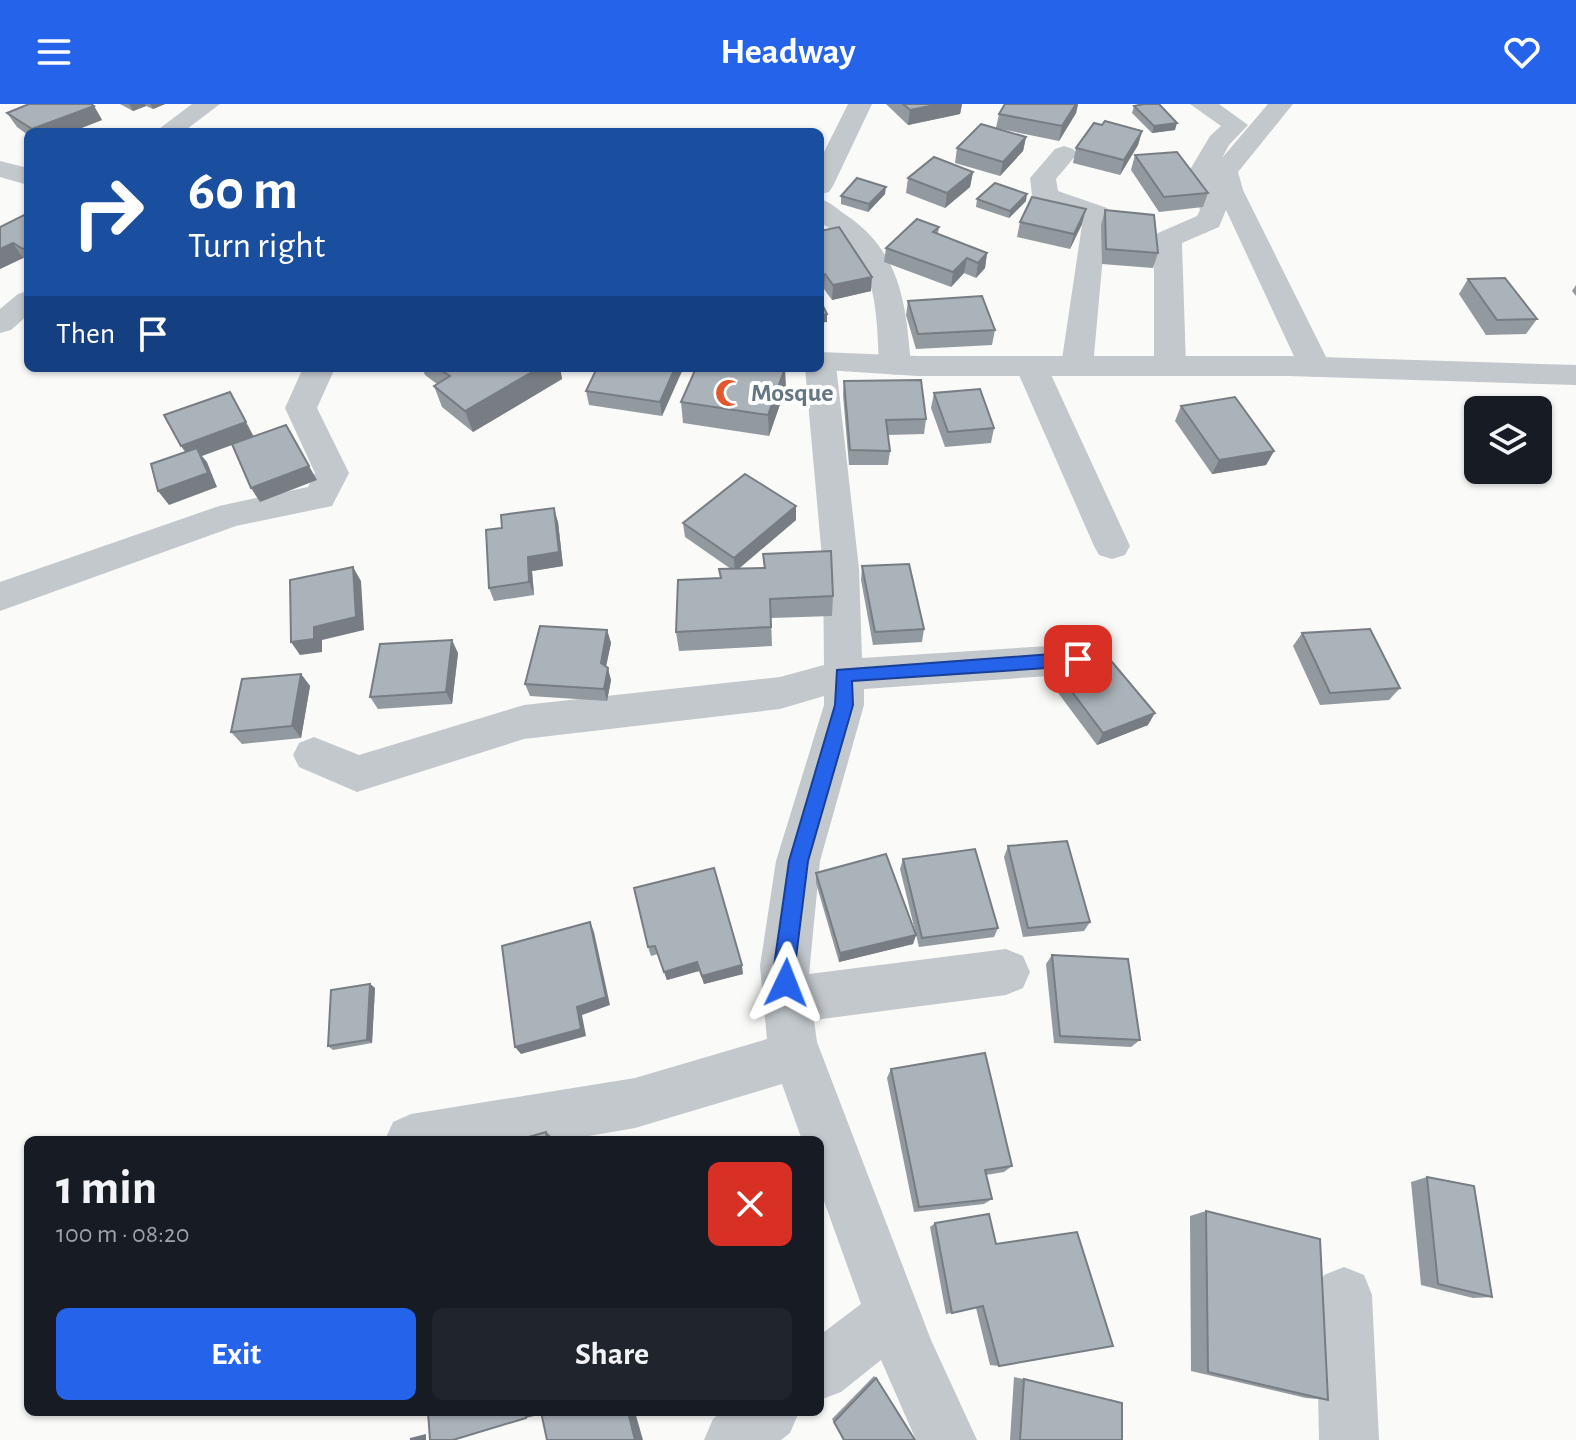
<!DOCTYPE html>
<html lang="en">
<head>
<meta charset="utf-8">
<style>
  body { margin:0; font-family:"Alegreya Sans",sans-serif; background:#20242c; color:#f1f3f6; height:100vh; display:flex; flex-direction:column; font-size:30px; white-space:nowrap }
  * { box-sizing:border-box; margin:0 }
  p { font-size:26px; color:#9ea1a6 }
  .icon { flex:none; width:44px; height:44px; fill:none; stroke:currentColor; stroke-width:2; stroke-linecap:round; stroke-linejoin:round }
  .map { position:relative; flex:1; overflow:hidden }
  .drawer { position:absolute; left:24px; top:1032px; width:800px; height:280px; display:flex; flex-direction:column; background:#171b24; border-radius:12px; box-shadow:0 2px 6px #0004 }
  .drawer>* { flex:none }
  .banner { position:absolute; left:24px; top:24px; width:800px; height:244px; border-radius:12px; box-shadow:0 2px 6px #0004; background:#1a4fa0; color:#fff; overflow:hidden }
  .tools { position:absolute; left:1464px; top:292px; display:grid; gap:16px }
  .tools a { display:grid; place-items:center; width:88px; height:88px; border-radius:12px; background:#171b24; box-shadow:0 2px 6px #0004; font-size:40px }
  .pin { position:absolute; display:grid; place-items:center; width:68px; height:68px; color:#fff; margin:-34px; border-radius:16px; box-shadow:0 4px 12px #0006 }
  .me { position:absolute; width:88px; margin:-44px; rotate:2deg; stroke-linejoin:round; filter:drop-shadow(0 0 6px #0008) }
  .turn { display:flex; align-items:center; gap:28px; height:168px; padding:0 32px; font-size:36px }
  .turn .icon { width:104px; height:104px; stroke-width:2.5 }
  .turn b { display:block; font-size:56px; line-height:68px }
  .then { display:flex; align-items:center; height:76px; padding:0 32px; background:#0003; gap:16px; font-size:30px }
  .round { display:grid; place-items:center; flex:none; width:84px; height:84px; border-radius:12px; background:#20242c }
  .overview { display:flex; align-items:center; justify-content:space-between; height:136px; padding:0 32px }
  h1 { font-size:48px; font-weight:600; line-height:60px }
  .cta { display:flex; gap:16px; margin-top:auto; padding:16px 32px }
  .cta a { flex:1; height:92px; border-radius:12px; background:#2563eb; color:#fff; font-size:32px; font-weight:600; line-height:92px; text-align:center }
  .cta a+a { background:#20242c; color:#f1f3f6 }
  header { display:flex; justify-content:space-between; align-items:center; height:104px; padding:0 32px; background:#2563eb; color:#fff; font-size:36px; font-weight:600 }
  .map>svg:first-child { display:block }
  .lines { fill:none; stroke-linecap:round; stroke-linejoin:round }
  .minor { fill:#c3c8cc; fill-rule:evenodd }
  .tertiary { fill:#c3c8cc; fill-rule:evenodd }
  .wall { fill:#929a9f }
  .shaded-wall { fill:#777d82 }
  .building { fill:#aab3b9; stroke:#777d82; stroke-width:2 }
  .route { fill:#2563eb; stroke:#184099; stroke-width:2 }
  .labels { text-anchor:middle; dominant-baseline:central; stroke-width:8; stroke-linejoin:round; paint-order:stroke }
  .far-poi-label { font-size:26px; font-weight:bold; fill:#657683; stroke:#fff; text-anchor:start }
</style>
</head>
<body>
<header><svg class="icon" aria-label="menu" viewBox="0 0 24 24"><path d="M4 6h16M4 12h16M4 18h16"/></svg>Headway<svg class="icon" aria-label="heart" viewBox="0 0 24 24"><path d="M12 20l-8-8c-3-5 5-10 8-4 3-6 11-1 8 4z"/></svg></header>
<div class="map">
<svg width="1576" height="1336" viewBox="0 0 1576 1336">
  <rect width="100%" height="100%" fill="#fafaf8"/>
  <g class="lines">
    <g class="minor">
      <path d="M192 0H220L183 28H155Z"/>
      <path d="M848 0H872L833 82 829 88 820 90V56Z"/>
      <path d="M1190 0H1219L1248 21 1229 41 1222 54 1268 0H1293L1238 68 1243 86 1331 263 1326 270 1315 273 1304 270 1299 263 1226 106 1219 123 1182 139 1186 262 1181 269 1170 272 1159 269 1154 262V135L1158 129 1197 112 1200 106 1188 69 1210 32 1221 22Z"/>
      <path d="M1064 42 1073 45 1077 50 1056 75 1058 87 1107 104 1110 110 1103 152 1093 262 1088 269 1077 272 1066 269 1061 262 1083 114 1036 97 1032 91 1030 74 1055 45Z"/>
      <path d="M820 95C831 98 837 105 846 111 901 148 906 200 911 261L906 268 895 271 884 268 879 261C877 222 878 172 850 141 842 131 830 125 820 118Z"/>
      <path d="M28 187V211L11 226 0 229V205L18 190Z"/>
      <path d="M820 251 831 254 836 261 859 465 862 554 1078 540 1092 544 1097 555 1092 566 1078 570 864 585V601L820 757 809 870 1006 845 1023 852 1030 868 1023 884 1006 891 814 916 817 938 931 1236 977 1336H916L881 1256 841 1288 820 1296V1231L861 1200 820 1086V1036H802L782 980 635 1024 566 1036H385L393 1018 411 1010 635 974 767 935 760 862 776 757 824 601V592L780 605 524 635 357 688 299 663 293 651 299 639 314 633 359 651 524 601 780 573 824 561 823 465 805 264H820Z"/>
      <path d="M1031 252 1042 255 1047 262 1130 442 1125 451 1112 455 1099 451 1094 442 1015 262 1020 255Z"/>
      <path d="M303 264H335L317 304 349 369 332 402 236 422 0 507V478L219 402 308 383 315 369 285 304Z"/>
      <path d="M1344 1163 1364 1171 1372 1191 1379 1336H1319L1316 1191 1324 1171Z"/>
      <path d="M721 1308H799L790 1329 781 1336H704L713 1315Z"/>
    </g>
    <g class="tertiary">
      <path d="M0 57 28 64V81L0 73Z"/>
      <path d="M820 248 918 252H1288L1576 261V281L1288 272H918L809 265 820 264Z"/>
    </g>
  </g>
  <g class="wall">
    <path d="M120 0H165L153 5 146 2 133 7Z"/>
    <path d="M886 0H962L960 10 908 21Z"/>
    <path d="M1005 0H1078L1076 9 1059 37 996 24 999 10Z"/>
    <path d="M94 2 102 16 71 28H28V31L17 23 7 9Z"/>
    <path d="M1134 2 1175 26 1152 29 1132 9Z"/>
    <path d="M1142 27 1138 41 1120 71 1073 59 1076 44Z"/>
    <path d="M1026 33 1023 47 1000 72 955 59 957 44Z"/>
    <path d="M1135 51 1208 89 1203 103 1159 108 1131 66Z"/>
    <path d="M973 68 970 83 945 104 906 89 908 74Z"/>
    <path d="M885 90 868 108 841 100V92Z"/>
    <path d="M977 95 1026 97 1009 114 976 103Z"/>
    <path d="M1105 106 1158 149 1153 164 1102 160 1101 121Z"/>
    <path d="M28 109V156L23 154 0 165Z"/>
    <path d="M1020 118 1082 120 1070 145 1017 133Z"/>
    <path d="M939 123 938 130 987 149 985 164 976 174 964 169 951 183 884 158 886 144Z"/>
    <path d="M820 127 871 187 832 196 824 185Z"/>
    <path d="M1468 175 1537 215 1526 230 1486 231 1459 190Z"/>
    <path d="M1576 181V192L1572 187Z"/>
    <path d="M908 197 995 226 992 241 916 245 906 211Z"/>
    <path d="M422 264H560L562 275 473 328 442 303 434 282 437 280 425 271Z"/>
    <path d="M597 264H682V267L662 312 589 301 586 287Z"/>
    <path d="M844 277 926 315 924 330 888 331 890 347 888 361H849L843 291Z"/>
    <path d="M786 283 769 332 683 319 681 298Z"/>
    <path d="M934 289 994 324 991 339 945 343 931 304Z"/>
    <path d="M1181 302 1274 347 1266 361 1212 370 1175 317Z"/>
    <path d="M796 416 739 464H764L763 450 833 492 832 512 771 514 772 542 679 547 676 528 720 474 731 465 685 433 683 419Z"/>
    <path d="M558 418 563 462 532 467 534 491 494 497 489 484Z"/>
    <path d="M862 462 924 525 922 538 873 541 861 476Z"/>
    <path d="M607 526 611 539 606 562 611 576 607 597 530 592 525 580Z"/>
    <path d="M1302 529 1400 584 1389 596 1320 601 1293 542Z"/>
    <path d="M458 549 452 600 378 605 370 593Z"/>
    <path d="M1058 569 1148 621 1097 641 1053 582Z"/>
    <path d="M301 570 310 582 301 634 242 640 231 628Z"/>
    <path d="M1008 742 1090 818 1084 827 1023 833 1004 753Z"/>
    <path d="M903 755 998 824 994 833 919 843 900 765Z"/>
    <path d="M816 769 916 831 913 840 839 858 816 779Z"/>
    <path d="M634 784 743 870 704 880 699 867 667 876 658 850 651 852 648 843Z"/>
    <path d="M1052 851 1140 936 1131 943 1054 939 1046 860Z"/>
    <path d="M370 880 375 884 372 939 333 946 328 942Z"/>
    <path d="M891 965 1012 1062 1004 1068 986 1071 992 1095 984 1100 914 1108 887 974Z"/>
    <path d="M1427 1073 1492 1193 1473 1194 1421 1181 1411 1078Z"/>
    <path d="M1206 1107 1328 1296 1306 1294 1191 1267 1190 1112Z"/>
    <path d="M989 1110 999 1262 990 1261 976 1204 946 1210 930 1123 935 1119Z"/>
    <path d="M874 1272 876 1274 844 1336 832 1315Z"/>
    <path d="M1014 1273 1024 1275 1122 1336H1010Z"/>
  </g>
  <g class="shaded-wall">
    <path d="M129 0H145L146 2 133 7Z"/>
    <path d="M150 0H165L153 5Z"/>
    <path d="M940 0H962L960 10 908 21 910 6Z"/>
    <path d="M1076 0H1078L1076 9 1059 37 1062 22Z"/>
    <path d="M94 2 102 16 71 28H34L32 25Z"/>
    <path d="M1177 19 1175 26 1152 29 1154 22Z"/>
    <path d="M1142 27 1138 41 1120 71 1124 56Z"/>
    <path d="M1026 33 1023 47 1000 72 1003 58Z"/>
    <path d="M973 68 970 83 945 104 947 89Z"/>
    <path d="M886 83 885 90 868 108 869 100Z"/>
    <path d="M1027 90 1026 97 1009 114 1010 107Z"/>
    <path d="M1086 105 1082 120 1070 145 1074 130Z"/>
    <path d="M13 139 23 154 0 165V145Z"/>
    <path d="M987 149 985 164 976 174 978 159Z"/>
    <path d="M967 154 964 169 951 183 953 168Z"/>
    <path d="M825 170 824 185 820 186V171Z"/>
    <path d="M872 173 871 187 832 196 833 181Z"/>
    <path d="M827 210V218L820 219V212Z"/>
    <path d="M539 264H560L562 275 473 328 465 307Z"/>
    <path d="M675 264H682V267L662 312 660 298Z"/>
    <path d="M785 264 786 283 769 332 768 311Z"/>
    <path d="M230 288 254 333 202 352 207 358 217 383 169 401 158 387 191 356 181 342Z"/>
    <path d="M1274 347 1266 361 1212 370 1219 356Z"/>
    <path d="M309 362 317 376 260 398 251 384Z"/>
    <path d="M796 402V416L735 468 734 454Z"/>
    <path d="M554 404 558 418 563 462 532 467 534 491 529 478 528 453Z"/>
    <path d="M353 463 361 477 364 526 322 536V548L300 551 291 538 314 523Z"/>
    <path d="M607 526 611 539 604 572 601 559Z"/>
    <path d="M452 536 458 549 452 600 446 588Z"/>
    <path d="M608 564 611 576 607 597 604 585Z"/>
    <path d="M301 570 310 582 301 634 292 622Z"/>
    <path d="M1155 609 1148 621 1097 641 1103 629Z"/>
    <path d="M590 818 594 828 610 901 582 911 586 932 521 950 515 943 577 903Z"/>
    <path d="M916 831 913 840 839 858 840 849Z"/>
    <path d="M697 858 699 867 667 876 664 868Z"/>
    <path d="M742 861 743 870 704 880 702 872Z"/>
    <path d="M370 880 375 884 372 939 367 936Z"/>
    <path d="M546 1028 552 1033V1036H547Z"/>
    <path d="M526 1308H533L534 1312 526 1314Z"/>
    <path d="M628 1308H635L643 1336H635Z"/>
    <path d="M426 1330V1336H410V1334Z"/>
  </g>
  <g class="building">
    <path d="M29 0H91L94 2 32 25 7 9Z"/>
    <path d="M903 0H940L910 6Z"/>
    <path d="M1005 0H1076L1062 22 999 10Z"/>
    <path d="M1144 0H1159L1177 19 1154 22 1134 2Z"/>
    <path d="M1105 17 1142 27 1124 56 1076 44 1094 19 1102 21Z"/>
    <path d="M981 20 1026 33 1003 58 957 44Z"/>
    <path d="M1177 48 1208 89 1164 93 1135 51Z"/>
    <path d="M934 53 973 68 947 89 908 74Z"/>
    <path d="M857 74 886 83 869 100 841 92Z"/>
    <path d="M995 79 1027 90 1010 107 977 95Z"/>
    <path d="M1032 93 1086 105 1074 130 1020 118Z"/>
    <path d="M1105 106 1154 111 1158 149 1106 145Z"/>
    <path d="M28 109V142L23 145 13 139 0 145V123Z"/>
    <path d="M917 115 939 123 933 128 987 149 978 159 967 154 953 168 886 144Z"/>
    <path d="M839 123 872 173 833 181 825 170 820 171V127Z"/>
    <path d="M1505 174 1537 215 1497 216 1468 175Z"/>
    <path d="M982 192 995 226 918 230 908 197Z"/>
    <path d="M820 196 827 210 820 212Z"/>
    <path d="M438 264H539L465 307 434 282 450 272Z"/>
    <path d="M597 264H675L660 298 586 287Z"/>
    <path d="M696 264H785L768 311 681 298Z"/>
    <path d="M921 276 926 315 886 316 890 347 850 346 844 277Z"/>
    <path d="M980 285 994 324 948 328 934 289Z"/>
    <path d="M230 288 246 318 181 342 164 311Z"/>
    <path d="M1235 293 1274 347 1219 356 1181 302Z"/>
    <path d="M286 321 309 362 251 384 232 340Z"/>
    <path d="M197 344 208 369 158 387 151 360Z"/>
    <path d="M745 370 796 402 734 454 683 419Z"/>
    <path d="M554 404 559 448 528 453 529 478 489 484 486 426 502 424 501 411Z"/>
    <path d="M831 447 833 492 770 495 771 523 676 528 678 476 721 474 719 465 765 464 763 450Z"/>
    <path d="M909 460 924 525 875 528 862 462Z"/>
    <path d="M353 463 356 513 314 523V535L291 538 290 476Z"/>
    <path d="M540 522 607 526 601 559 608 564 604 585 525 580Z"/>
    <path d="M1370 525 1400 584 1330 589 1302 529Z"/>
    <path d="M452 536 446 588 370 593 380 540Z"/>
    <path d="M1107 552 1155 609 1103 629 1058 569Z"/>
    <path d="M301 570 292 622 231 628 242 575Z"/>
    <path d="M1067 737 1090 818 1028 824 1008 742Z"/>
    <path d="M975 745 998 824 922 834 903 755Z"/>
    <path d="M886 750 916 831 840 849 816 769Z"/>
    <path d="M714 764 742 861 702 872 697 858 664 868 655 842 648 843 634 784Z"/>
    <path d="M590 818 606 893 577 903 581 925 515 943 502 842Z"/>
    <path d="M1052 851 1128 855 1140 936 1060 932Z"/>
    <path d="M370 880 367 936 328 942 331 886Z"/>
    <path d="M985 949 1012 1062 985 1066 992 1095 919 1103 891 965Z"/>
    <path d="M546 1028 547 1036H518Z"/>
    <path d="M1427 1073 1474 1082 1492 1193 1438 1180Z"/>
    <path d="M1206 1107 1320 1135 1328 1296 1208 1268Z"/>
    <path d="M989 1110 996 1140 1077 1128 1113 1242 999 1262 983 1202 952 1209 935 1119Z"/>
    <path d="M876 1274 915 1336H844L834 1318Z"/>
    <path d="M1024 1275 1122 1299V1336H1020Z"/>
    <path d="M428 1308H526V1314L453 1336H430Z"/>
    <path d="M541 1308H628L635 1336H547Z"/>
  </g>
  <path class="route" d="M1078 548 1086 555 1078 562 852 577 853 601 808 757 795 862 796 879 793 886 786 889 779 886 774 862 789 757 835 601 837 566Z"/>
  <defs>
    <g id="mosque-bare" transform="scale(2.16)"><path d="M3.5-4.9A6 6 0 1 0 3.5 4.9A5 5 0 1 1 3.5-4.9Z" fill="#e4572e" stroke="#fff" stroke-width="2.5" paint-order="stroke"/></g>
  </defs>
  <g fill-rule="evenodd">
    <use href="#mosque-bare" x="729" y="289"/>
  </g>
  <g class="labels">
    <g class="far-poi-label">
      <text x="751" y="289">Mosque</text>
    </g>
  </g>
</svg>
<div class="tools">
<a><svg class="icon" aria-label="layers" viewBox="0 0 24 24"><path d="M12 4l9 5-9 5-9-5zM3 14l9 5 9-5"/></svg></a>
</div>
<div class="pin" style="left:1078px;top:555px;background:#d93025"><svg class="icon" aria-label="arrive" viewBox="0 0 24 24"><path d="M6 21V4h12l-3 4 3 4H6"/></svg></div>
<svg class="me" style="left:786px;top:879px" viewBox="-20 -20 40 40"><path d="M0-17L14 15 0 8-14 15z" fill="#2563eb" stroke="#fff" stroke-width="4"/></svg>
<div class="banner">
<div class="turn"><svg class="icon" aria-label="right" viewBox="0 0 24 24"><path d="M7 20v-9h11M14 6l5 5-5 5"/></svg><div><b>60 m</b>Turn right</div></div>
<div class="then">Then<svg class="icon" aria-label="arrive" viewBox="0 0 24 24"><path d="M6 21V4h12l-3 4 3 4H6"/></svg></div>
</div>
<section class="drawer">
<div class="overview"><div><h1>1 min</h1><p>100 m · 08:20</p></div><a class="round" style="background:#d93025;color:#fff"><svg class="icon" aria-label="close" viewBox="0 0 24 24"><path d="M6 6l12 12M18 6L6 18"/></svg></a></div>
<div class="cta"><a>Exit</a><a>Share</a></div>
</section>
</div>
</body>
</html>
